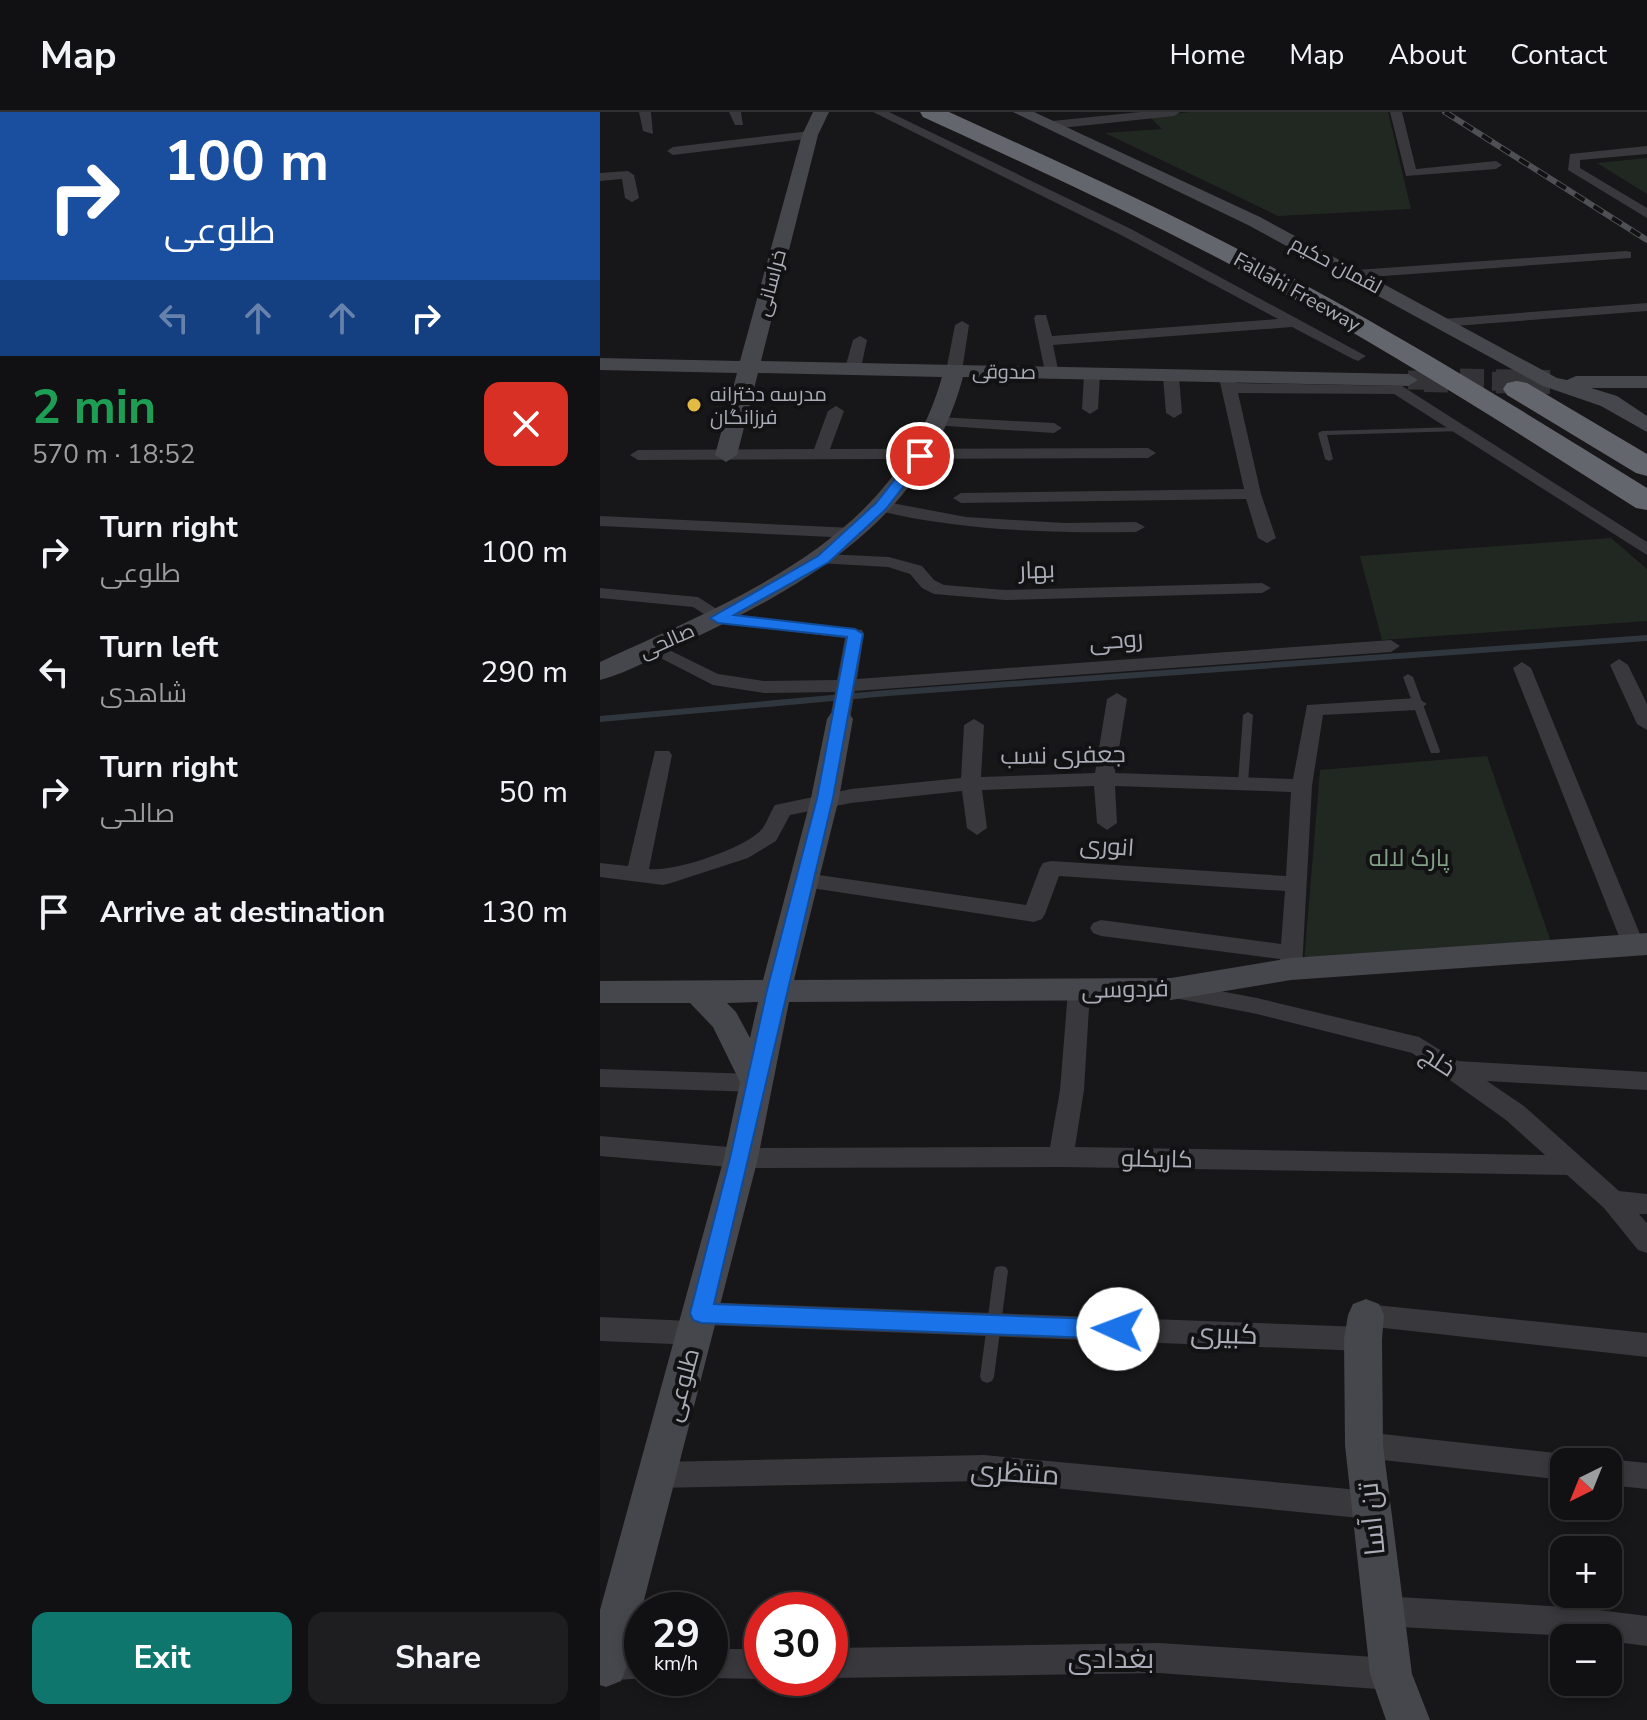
<!DOCTYPE html>
<html lang="en">
<head>
<meta charset="utf-8">
<style>
  body { margin:0; font-family:"Nunito Sans",Cairo,sans-serif; background:#1e1e20; color:#f1f3f6; height:100vh; display:flex; flex-direction:column; font-size:30px; white-space:nowrap }
  * { box-sizing:border-box; margin:0 }
  p { font-size:26px; color:#9c9d9f }
  .icon { flex:none; width:44px; height:44px; fill:none; stroke:currentColor; stroke-width:2; stroke-linecap:round; stroke-linejoin:round }
  .map { position:relative; flex:1; overflow:hidden }
  .drawer { display:flex; flex-direction:column; background:#111012; width:600px }
  .drawer>* { flex:none }
  .guide { background:#1a4fa0; color:#fff; overflow:hidden }
  .needle { width:52px; rotate:223deg }
  .tools { position:absolute; left:950px; top:1336px; display:grid; gap:16px }
  .tools a { display:grid; place-items:center; width:72px; height:72px; border-radius:16px; background:#111012; box-shadow:0 4px 12px #0003,0 0 0 2px #303032; font-size:40px }
  .speed { position:absolute; left:24px; top:1480px; display:flex; gap:16px; font-size:40px; font-weight:700; text-align:center }
  .speed>* { display:grid; place-content:center; width:104px; height:104px; border-radius:50%; background:#111012; box-shadow:0 4px 12px #0003,0 0 0 2px #303032; line-height:1 }
  .speed small { font-size:20px; font-weight:400 }
  .speed .limit { border:12px solid #d22; background:#fff; color:#111 }
  .pin { position:absolute; display:grid; place-items:center; width:68px; height:68px; color:#fff; margin:-34px; border:4px solid #fff; border-radius:50%; box-shadow:0 2px 8px #0007 }
  .me { position:absolute; width:88px; margin:-44px; rotate:272deg; stroke-linejoin:round; filter:drop-shadow(0 0 6px #0008) }
  .turn { display:flex; align-items:center; gap:28px; height:168px; padding:0 32px; font-size:36px }
  .turn .icon { width:104px; height:104px; stroke-width:2.5 }
  .turn b { display:block; font-size:56px; line-height:68px }
  .lanes { display:flex; align-items:center; height:76px; padding:0 32px; background:#0003; justify-content:center; gap:40px; direction:ltr }
  .lanes .off { opacity:.35 }
  .round { display:grid; place-items:center; flex:none; width:84px; height:84px; border-radius:16px; background:#1e1e20 }
  .overview { display:flex; align-items:center; justify-content:space-between; height:136px; padding:0 32px }
  h1 { font-size:48px; font-weight:700; line-height:60px; color:#1e9e55 }
  .action { display:flex; gap:16px; margin-top:auto; padding:16px 32px }
  .action a { flex:1; height:92px; border-radius:16px; background:#0f766e; color:#fff; font-size:32px; font-weight:700; line-height:92px; text-align:center }
  .action a+a { background:#1e1e20; color:#f1f3f6 }
  ul { padding:0; list-style:none }
  li { display:flex; align-items:center; gap:24px; height:120px; padding:0 32px }
  li div { flex:1 }
  li b { display:block; font-size:30px }
  li em { font-style:normal }
  header { display:flex; align-items:center; gap:48px; box-sizing:border-box; height:112px; padding:0 40px; background:#111012; border-bottom:2px solid #303032 }
  header strong { font-size:38px }
  nav { display:flex; gap:44px; margin-inline-start:auto; font-size:28px }
  main { display:flex; flex:1; min-height:0 }
  .map>svg:first-child { display:block }
  .green { fill:#212822 }
  .lines { fill:none; stroke-linecap:round; stroke-linejoin:round }
  .stream { stroke:#30363d; stroke-width:6 }
  .secondary-tunnel-far1 { stroke:#343438; stroke-width:19; stroke-dasharray:19 9; stroke-linecap:butt }
  .secondary-tunnel { stroke:#343438; stroke-width:24; stroke-dasharray:24 12; stroke-linecap:butt }
  .lane { fill:#38383d; fill-rule:evenodd }
  .street { fill:#38383d; fill-rule:evenodd }
  .secondary { fill:#46474d; fill-rule:evenodd }
  .highway { fill:#64666d; fill-rule:evenodd }
  .rail-casing { stroke:#4f5056; stroke-width:6 }
  .rail { stroke:#121113; stroke-width:4; stroke-dasharray:11; stroke-linecap:butt }
  .route { fill:#1a73e8; stroke:#114b97; stroke-width:2 }
  .poi-dot { fill:#e2ba44; stroke:#121113; stroke-width:3 }
  .labels { text-anchor:middle; dominant-baseline:central; stroke-width:8; stroke-linejoin:round; paint-order:stroke }
  .far-street-label { font-size:20px; fill:#aaadb7; stroke:#121113 }
  .far-poi-label { font-size:20px; fill:#aaadb7; stroke:#121113; text-anchor:start }
  .street-label { font-size:24px; fill:#aaadb7; stroke:#121113 }
  .park-label { font-size:24px; fill:#82a087; stroke:#121113 }
  .near-street-label { font-size:28px; fill:#aaadb7; stroke:#121113 }
</style>
</head>
<body>
<header>
<strong>Map</strong>
<nav><a>Home</a><a>Map</a><a>About</a><a>Contact</a></nav>
</header>
<main>
<section class="drawer">
<div class="guide">
<div class="turn"><svg class="icon" aria-label="right" viewBox="0 0 24 24"><path d="M7 20v-9h11M14 6l5 5-5 5"/></svg><div><b>100 m</b>طلوعی</div></div>
<div class="lanes"><svg class="icon off" aria-label="left" viewBox="0 0 24 24"><path d="M17 20v-9H6M10 6l-5 5 5 5"/></svg><svg class="icon off" aria-label="ahead" viewBox="0 0 24 24"><path d="M12 20V5M6 11l6-6 6 6"/></svg><svg class="icon off" aria-label="ahead" viewBox="0 0 24 24"><path d="M12 20V5M6 11l6-6 6 6"/></svg><svg class="icon" aria-label="right" viewBox="0 0 24 24"><path d="M7 20v-9h11M14 6l5 5-5 5"/></svg></div>
</div>
<div class="overview"><div><h1>2 min</h1><p>570 m · 18:52</p></div><a class="round" style="background:#d93025;color:#fff"><svg class="icon" aria-label="close" viewBox="0 0 24 24"><path d="M6 6l12 12M18 6L6 18"/></svg></a></div>
<ul>
<li><svg class="icon" aria-label="right" viewBox="0 0 24 24"><path d="M7 20v-9h11M14 6l5 5-5 5"/></svg><div><b>Turn right</b><p>طلوعی</p></div><em>100 m</em></li>
<li><svg class="icon" aria-label="left" viewBox="0 0 24 24"><path d="M17 20v-9H6M10 6l-5 5 5 5"/></svg><div><b>Turn left</b><p>شاهدی</p></div><em>290 m</em></li>
<li><svg class="icon" aria-label="right" viewBox="0 0 24 24"><path d="M7 20v-9h11M14 6l5 5-5 5"/></svg><div><b>Turn right</b><p>صالحی</p></div><em>50 m</em></li>
<li><svg class="icon" aria-label="arrive" viewBox="0 0 24 24"><path d="M6 21V4h12l-3 4 3 4H6"/></svg><div><b>Arrive at destination</b></div><em>130 m</em></li>
</ul>
<div class="action"><a>Exit</a><a>Share</a></div>
</section>
<div class="map">
<svg width="1047" height="1608" viewBox="0 0 1047 1608">
  <rect width="100%" height="100%" fill="#171618"/>
  <g class="green">
    <path d="M591 0H788L811 97 678 104 505 21 562 17 549 4Z"/>
    <path d="M1047 46V82L997 51Z"/>
    <path d="M1011 426 1047 457V509L782 528 760 444Z"/>
    <path d="M887 644 951 830 704 850 720 658Z"/>
  </g>
  <g class="lines">
    <path class="stream" d="M0 607 288 581 1047 526"/>
    <path class="secondary-tunnel-far1" d="M808 268 950 270"/>
    <path class="secondary-tunnel" d="M824 268 950 270"/>
    <g class="lane">
      <path d="M859 315H862V319L727 323 733 347 729 349 725 347 718 321 722 319Z"/>
      <path d="M808 562 813 565 840 639 839 641H831L830 639 803 565Z"/>
      <path d="M648 600 653 603 648 671 643 674 638 671 643 603Z"/>
      <path d="M401 1154 406 1155 408 1159 394 1265 392 1269 387 1271 382 1269 380 1265 394 1159 396 1155Z"/>
    </g>
    <g class="street">
      <path d="M39 0H51L53 22 43 19Z"/>
      <path d="M129 0H141L143 13H135Z"/>
      <path d="M273 0H289L531 117 766 244 758 249 753 247 692 215 453 233 459 262 451 267 446 265 434 206 436 203H446L452 224 678 207 521 123Z"/>
      <path d="M540 0H580L574 4 452 17 446 13 452 9Z"/>
      <path d="M790 0H802L816 57 896 49 902 53 896 57 806 64Z"/>
      <path d="M210 19 214 20V26L73 43 67 39 73 35Z"/>
      <path d="M1047 34V42L980 48V56L1047 96V106L968 58 970 42Z"/>
      <path d="M28 59 34 63 39 86 32 90 25 86 22 67 0 69V61Z"/>
      <path d="M1026 139 1031 140V146L756 166 749 162 756 158Z"/>
      <path d="M1047 191V199L842 215 835 211 842 207Z"/>
      <path d="M362 209 369 213 362 259 354 264 346 259 355 213Z"/>
      <path d="M260 224 267 228 261 256 258 259H248L245 256 253 228Z"/>
      <path d="M492 258 500 263 498 297 490 302 482 297 484 263Z"/>
      <path d="M571 260 579 265 582 301 574 306 566 301 563 265Z"/>
      <path d="M627 261 632 263 636 271 802 274 1047 430V443L794 282 638 281 661 382 676 426 667 431 658 426 646 387 361 391 353 386 361 381 644 377 619 266Z"/>
      <path d="M236 294 244 299 230 337 548 336 556 341 548 346 38 348 30 343 38 338 214 337 228 299Z"/>
      <path d="M338 305 454 311 462 316 454 321 332 313 330 310Z"/>
      <path d="M281 389 366 405 464 411 536 410 545 415 536 420C448 421 361 419 275 398L273 394 275 390Z"/>
      <path d="M0 404 253 416 262 421 253 426 0 414Z"/>
      <path d="M224 442 289 445 322 454 334 468 344 473 405 478 662 471 671 476 662 481 405 488 334 482 322 476 310 462 288 455 218 451 215 447Z"/>
      <path d="M0 476 98 485 123 501 262 518 264 522 257 567 791 528 800 534 791 540 255 579 250 607 240 613 230 607 235 580 164 581 113 573 41 536 50 530 57 532 118 562 164 569 237 568 245 526 118 511 93 495 0 486Z"/>
      <path d="M1019 547 1028 553 1047 592V618L1037 612 1010 553Z"/>
      <path d="M922 550 931 556 1044 832 1041 838H1025L1022 832 913 556Z"/>
      <path d="M517 581 527 587 515 661 693 667 707 593 817 586 827 592 817 598 723 603 712 674 702 857 699 863H683L680 847 501 824 493 821 490 816 493 811 501 808 681 832 685 779 459 764 445 802 442 807 434 810 205 775 197 773 194 768 197 763 205 761 426 793 440 756 443 751 451 749 686 764 691 680 515 674 517 711 507 718 497 711 494 674 382 678 387 716 377 723 367 716 362 679 251 691 190 703 176 729 148 746 71 771 63 773 0 765V751L28 754 55 639H69L72 643 49 757C75 760 138 738 158 721 166 715 169 702 175 693L251 677 361 666 364 613 374 607 384 613 381 665 495 661 507 587Z"/>
      <path d="M572 870 657 886 819 925 858 949 1047 960V978L887 969 924 994 1019 1079 1047 1082V1102H1039L1047 1111V1141L1038 1138 1004 1096 967 1063 461 1055 141 1056 0 1044V1024L141 1036 450 1035 460 978 468 879 471 873 479 871 487 873 490 879 484 978 475 1035 945 1043 906 1008 812 941 657 902 564 884 561 878 564 872Z"/>
      <path d="M0 957 157 962 166 965 169 971 166 977 157 980 0 975Z"/>
      <path d="M101 1190 763 1215 773 1219 777 1227 773 1235 763 1239 105 1213 110 1221 106 1229 96 1233 0 1229V1205L92 1209 88 1201 91 1193Z"/>
      <path d="M766 1192 1047 1221V1245L766 1214 756 1211 753 1203 756 1195Z"/>
      <path d="M764 1320 964 1342 974 1346 976 1350H964V1368L764 1346 754 1342 750 1333 754 1324Z"/>
      <path d="M384 1343 770 1379 780 1383 785 1393 780 1403 770 1407 384 1369 57 1376 47 1372 43 1363 47 1354 57 1350Z"/>
      <path d="M1008 1347 1047 1351V1377L1008 1373V1350H1000Z"/>
      <path d="M781 1484 983 1496 1047 1504V1534L1008 1529V1526L781 1514 770 1509 766 1499 770 1489Z"/>
      <path d="M559 1531 791 1546 802 1551 807 1562 802 1573 791 1578 559 1561 230 1566H229L230 1536Z"/>
      <path d="M110 1537H162V1566H165L162 1567 107 1566H110Z"/>
      <path d="M42 1538V1566H48L0 1569V1539Z"/>
    </g>
    <g class="secondary">
      <path d="M213 0H229L218 23 161 249 808 262 818 268 808 274 363 265C326 404 211 471 90 528 61 541 31 560 0 568V550C139 485 296 428 342 265L158 261 137 343 126 350 115 343 137 261 0 258V246L140 249 202 23Z"/>
      <path d="M413 0H434L660 105 957 266 967 268 976 264H1047V276H991L1017 284 1047 304V320L1001 294 943 274 648 113Z"/>
      <path d="M240 599 249 601 253 607 239 686 194 868 571 866 691 846 1047 821V843L691 868 571 888 189 890 158 1046 27 1554 21 1569 6 1575 0 1573V1498L124 1046 140 970 113 915 90 891H0V869L163 868 211 686 227 607 231 601ZM158 890 150 926 136 900 127 891Z"/>
      <path d="M766 1187 779 1192 784 1203 782 1227 783 1333 812 1562 830 1608H786L770 1562 745 1333 744 1227 748 1203 753 1192Z"/>
    </g>
    <g class="highway">
      <path d="M320 0H349C452 47 555 93 655 146 789 216 918 296 1047 376V398L1036 396C904 312 773 228 635 155 533 101 428 53 323 5Z"/>
      <path d="M917 269 927 271 1047 342V364L1036 361 907 283 903 277 907 271Z"/>
    </g>
    <g class="rail-casing">
      <path id="rail" d="M845 0 1047 128"/>
    </g>
    <use href="#rail" class="rail"/>
  </g>
  <path class="route" d="M316 341 327 344 286 397 229 450 134 503 255 517 263 522 233 686 114 1192 518 1208 526 1211 529 1217 526 1224 518 1227 101 1211 93 1208 90 1201 130 1046 167 878 217 686 247 525 118 511 110 506 218 444 276 391Z"/>
  <circle class="poi-dot" cx="94" cy="293" r="8"/>
  <g class="labels">
    <g class="far-street-label">
      <text transform="translate(736 153) rotate(28)">لقمان حکیم</text>
      <text transform="translate(171 171) rotate(-75)">خراسانی</text>
      <text transform="translate(697 180) rotate(29)">Fallahi Freeway</text>
      <text transform="translate(404 260) rotate(1)">صدوقی</text>
      <text transform="translate(67 529) rotate(-24)">صالحی</text>
    </g>
    <g class="far-poi-label">
      <text x="110" y="282">مدرسه دخترانه<tspan x="110" dy="23">فرزانگان</tspan></text>
    </g>
    <g class="street-label">
      <text transform="translate(437 458) rotate(-2)">بهار</text>
      <text transform="translate(516 528) rotate(-4)">روحی</text>
      <text transform="translate(463 643) rotate(-1)">جعفری نسب</text>
      <text transform="translate(507 734) rotate(4)">انوری</text>
      <text transform="translate(525 877) rotate(-1)">فردوسی</text>
      <text transform="translate(838 949) rotate(33)">خلج</text>
      <text transform="translate(557 1047) rotate(1)">کاریکلو</text>
      <text transform="translate(82 1273) rotate(-75)">طلوعی</text>
    </g>
    <g class="park-label">
      <text x="809" y="746">پارک لاله</text>
    </g>
    <g class="near-street-label">
      <text transform="translate(624 1222) rotate(2)">کبیری</text>
      <text transform="translate(415 1361) rotate(4)">منتظری</text>
      <text transform="translate(772 1407) rotate(-96)">تن آسا</text>
      <text x="511" y="1547">بغدادی</text>
    </g>
  </g>
</svg>
<div class="tools">
<a><svg class="needle" viewBox="-14 -14 28 28"><path d="M0-13l5 13h-10z" fill="#e53935"/><path d="M0 13l5-13h-10z" fill="#9c9d9f"/></svg></a>
<a>+</a>
<a>−</a>
</div>
<div class="speed"><div>29<small>km/h</small></div><div class="limit">30</div></div>
<div class="pin" style="left:320px;top:344px;background:#d93025"><svg class="icon" aria-label="arrive" viewBox="0 0 24 24"><path d="M6 21V4h12l-3 4 3 4H6"/></svg></div>
<svg class="me" style="left:518px;top:1217px" viewBox="-20 -20 40 40"><circle r="19" fill="#fff"/><path d="M0-13L10 11 0 6-10 11z" fill="#1a73e8"/></svg>
</div>
</main>
</body>
</html>
